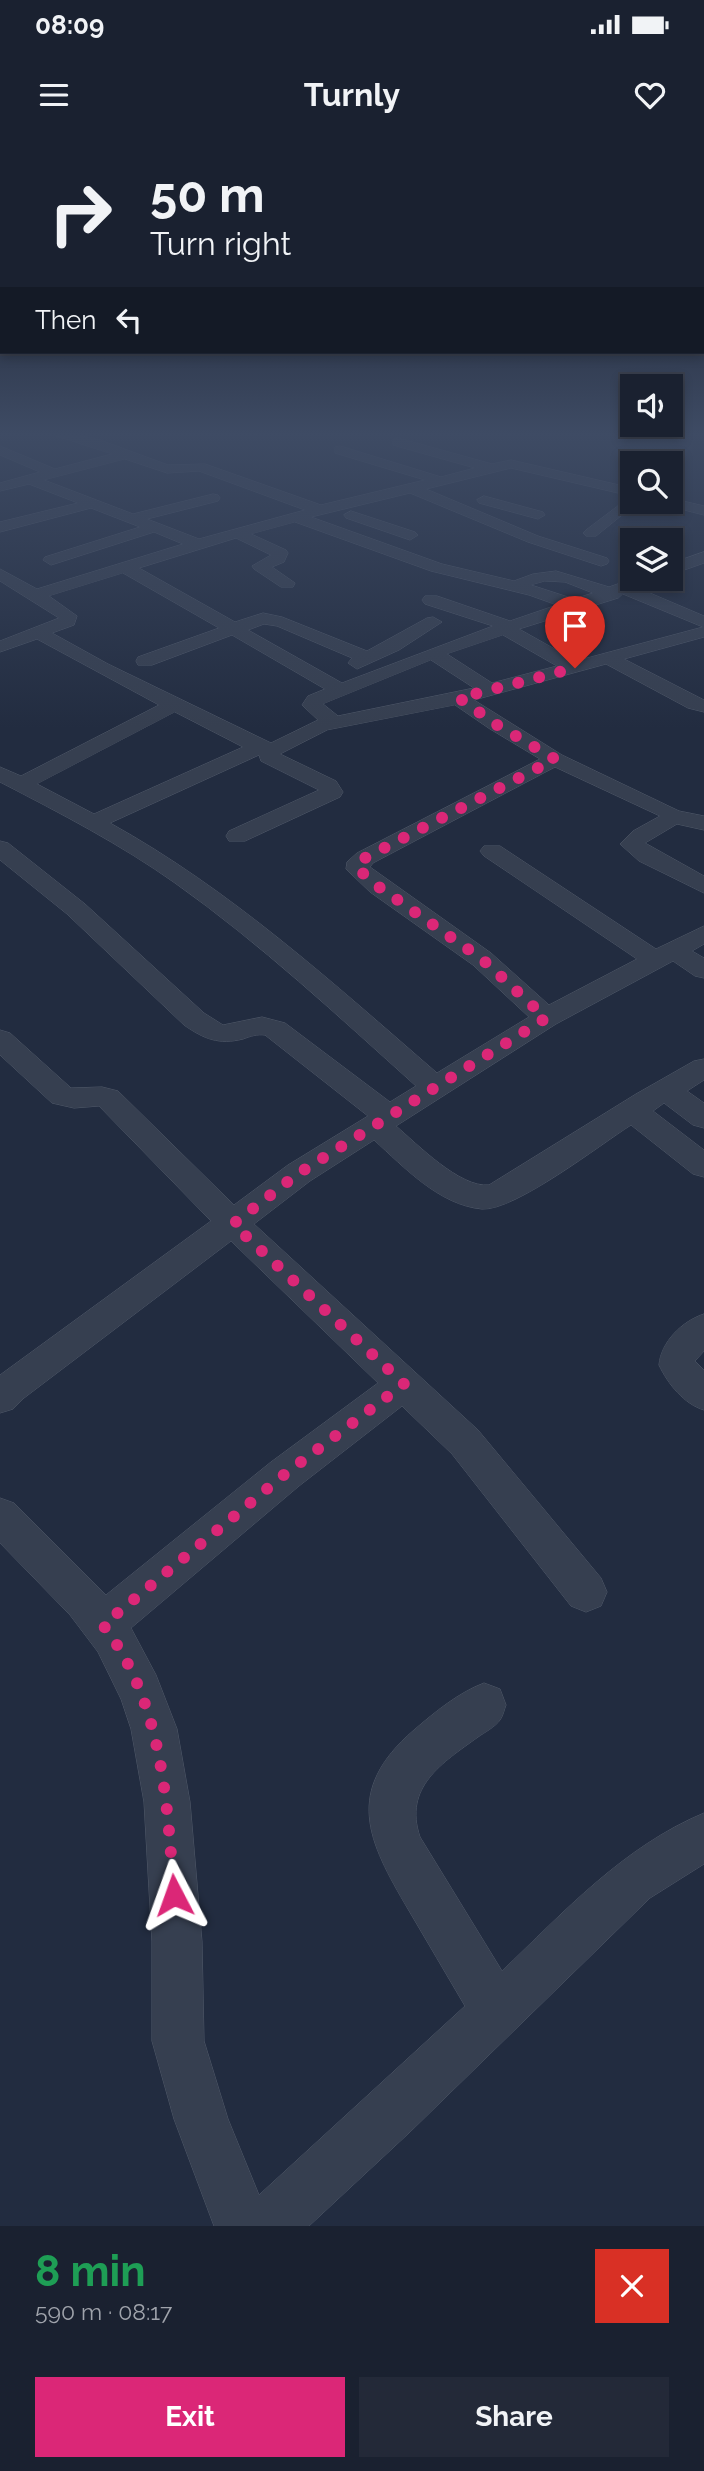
<!DOCTYPE html>
<html lang="en">
<head>
<meta charset="utf-8">
<style>
  body { margin:0; font-family:Raleway,sans-serif; background:#232938; color:#f1f3f6; height:100vh; display:flex; flex-direction:column; font-size:26px; white-space:nowrap }
  * { box-sizing:border-box; margin:0 }
  p { font-size:23px; color:#9fa3ab }
  .icon { flex:none; width:38px; height:38px; fill:none; stroke:currentColor; stroke-width:2; stroke-linecap:round; stroke-linejoin:round }
  .map { position:relative; height:2086px; overflow:hidden }
  .drawer { display:flex; flex-direction:column; background:#1a2130; flex:1 }
  .drawer>* { flex:none }
  .top-card { position:absolute; left:0px; top:0px; width:705px; height:214px; box-shadow:0 4px 10px #0003,0 0 0 2px #383e4c; background:#1a2130; color:#f1f3f6; overflow:hidden }
  .buttons { position:absolute; left:620px; top:234px; display:grid; gap:14px }
  .buttons a { display:grid; place-items:center; width:63px; height:63px; border-radius:0px; background:#1a2130; box-shadow:0 4px 10px #0003,0 0 0 2px #383e4c; font-size:35px }
  .pin { position:absolute; display:grid; place-items:center; width:60px; height:60px; color:#fff; margin:-72px -30px; border-radius:50% 50% 50% 0; rotate:-45deg; box-shadow:0 0 7px #0007 }
  .pin .icon { rotate:45deg }
  .me { position:absolute; width:77px; margin:-38px; rotate:356deg; stroke-linejoin:round; filter:drop-shadow(0 0 5px #0008) }
  .turn { display:flex; align-items:center; gap:24px; height:147px; padding:0 35px; font-size:32px }
  .turn .icon { width:91px; height:91px; stroke-width:2.5 }
  .turn b { display:block; font-size:49px; line-height:60px }
  .then { display:flex; align-items:center; height:66px; padding:0 35px; background:#0003; gap:14px; font-size:26px }
  .round { display:grid; place-items:center; flex:none; width:74px; height:74px; border-radius:0px; background:#232938 }
  .head { display:flex; align-items:center; justify-content:space-between; height:119px; padding:0 35px }
  h1 { font-size:42px; font-weight:700; line-height:52px; color:#1e9e55 }
  .primary-button { display:flex; gap:14px; margin-top:auto; padding:14px 35px }
  .primary-button a { flex:1; height:80px; border-radius:0px; background:#db2777; color:#fff; font-size:28px; font-weight:700; line-height:80px; text-align:center }
  .primary-button a+a { background:#232938; color:#f1f3f6 }
  .status { display:flex; justify-content:space-between; align-items:center; height:49px; padding:0 35px; background:#1a2130; direction:ltr }
  .status svg { height:19px; fill:currentColor }
  header { display:flex; justify-content:space-between; align-items:center; height:91px; padding:0 35px; background:#1a2130; font-size:32px; font-weight:700 }
  .map>svg:first-child { display:block }
  .lines { fill:none; stroke-linecap:round; stroke-linejoin:round }
  .minor-casing { stroke:#515a6a; stroke-width:1 }
  .minor { fill:#363f50; fill-rule:evenodd }
  .route { stroke:#db2777; stroke-width:12; stroke-dasharray:0 21.6 }
</style>
</head>
<body>
<div class="status"><b>08:09</b><svg viewBox="0 0 49 12"><path d="M0 12V9h3v3zM5 12V6h3v6zM10 12V3h3v9zM15 12V0h3v12zM26 1h20v11H26zM47 4h2v5h-2z"/></svg></div>
<header><svg class="icon" aria-label="menu" viewBox="0 0 24 24"><path d="M4 6h16M4 12h16M4 18h16"/></svg>Turnly<svg class="icon" aria-label="heart" viewBox="0 0 24 24"><path d="M12 20l-8-8c-3-5 5-10 8-4 3-6 11-1 8 4z"/></svg></header>
<div class="map">
<svg width="704" height="2086" viewBox="0 0 704 2086">
  <rect width="100%" height="100%" fill="#222c40"/>
  <g class="lines">
    <g class="minor-casing">
      <g id="minor">
        <path d="M57 296H82L100 300 168 325 205 324 321 365 425 340 335 313V307L340 306 441 337 475 328 393 305V299L398 298 492 324 511 320 632 348V362L637 363 596 396H586L583 393 586 390 631 356 511 328 426 349 538 396 607 418 609 421 607 424 601 426 528 402 410 353 311 377 442 424 514 441 533 434 556 431 609 447 632 439H657L638 448 704 476V497L624 519 704 560V572L688 568 606 524 474 560 562 615 679 671 704 676V690L677 684 645 703 704 736V753L639 721 620 704 633 691 660 676 555 627 373 723 370 727 491 813 549 865 637 819 484 716 480 711 484 706H500L656 809 704 786V804L692 811 704 818V838L695 836 673 821 556 884 396 986C417 1004 460 1048 489 1045L636 954 694 921 704 919V940L687 951 704 963V988L693 985 664 963 653 971 704 1010V1037L693 1034 631 985C601 1004 515 1071 482 1069 439 1065 404 1027 374 1000L310 1041 254 1084 478 1290 601 1438 607 1452 601 1466 586 1472 571 1466 452 1314 402 1266 299 1346 131 1488 156 1535 177 1589 190 1662 202 1802 204 1901 228 1979 259 2055 465 1866C446 1834 427 1801 408 1769 368 1701 343 1651 414 1590 435 1572 458 1553 484 1543L500 1549 506 1565C504 1570 503 1576 500 1580 495 1587 485 1592 478 1597 442 1623 403 1647 420 1697L502 1831C564 1772 623 1707 704 1673V1724L650 1758 410 1992 309 2086H214L174 1979 152 1901V1802L144 1662 131 1589 121 1559 98 1512 70 1475 0 1403V1358L14 1363 106 1455 271 1322 378 1243 231 1101 24 1258 13 1269 0 1273V1235L211 1081 99 966 74 968 52 963 0 915V890L10 893 71 948 102 947 118 951 234 1065 288 1025 368 976 265 895C257 894 251 896 243 899 219 905 204 899 184 885L67 774 0 720V701L8 703 85 764 204 873 223 885 262 877 285 883 390 962 416 946C338 876 261 804 175 743 120 704 60 673 0 642V627L21 636 159 565 37 499 0 512V501L59 478 0 441V429L37 449 183 404 154 392 51 425 43 420 45 417 140 387 91 368 0 392V382L78 363 29 344 0 351V343L40 332 0 315V306L55 329 112 314ZM125 319 167 333 199 331 305 370 199 399 147 379 218 361 220 358 218 355 213 354 133 374 44 340ZM295 382 431 431 529 455 557 465 510 481 437 456H425L422 460 425 464 493 486 342 543 248 490 264 484 277 486 352 518 348 523 357 529 399 510 442 482 433 477 427 478 367 511 282 477 263 473 235 482 139 428 236 398 271 415 252 426 254 429 281 447H293L295 443 272 427 284 422 288 413 286 410 251 394ZM123 433 219 488 138 517 136 521 138 525H152L232 495 325 549 308 556 302 565 318 580 271 603 108 524 52 493 74 485 77 476 49 456ZM545 441 565 442 593 453 574 459 531 445ZM623 454 703 487 576 521 519 489 618 458ZM503 495 557 526 492 543 447 514ZM431 520 474 548 338 576 323 564ZM455 565 490 589 540 619 357 713 347 722 346 729 370 752 473 825 529 877 437 933C333 843 231 750 110 683L259 615 261 621 319 650 229 691 226 696 229 701H245L340 657 343 652 336 641 280 614 327 590ZM175 572 243 607 94 674 37 644Z"/>
        <path d="M676 320 681 321V327L670 330V324H665Z"/>
        <path d="M484 356 543 372 545 375 538 379 479 363 477 360Z"/>
        <path d="M670 358 704 366V375L665 365 663 362H670Z"/>
        <path d="M351 371 415 392 418 395 410 400 346 378 344 375Z"/>
        <path d="M704 412V423L670 435V424Z"/>
        <path d="M704 1174V1211L695 1221 704 1230V1270C684 1264 668 1244 659 1225 661 1202 682 1181 704 1174Z"/>
      </g>
    </g>
    <use href="#minor" class="minor"/>
  </g>
  <linearGradient id="sky" x2="0" y2="1"><stop stop-color="#131823"/><stop offset="0.5" stop-color="#3e4b64"/><stop offset="1" stop-color="#3e4b64" stop-opacity="0"/></linearGradient>
  <rect width="704" height="588" fill="url(#sky)"/>
  <g class="lines">
    <path class="route" d="M174 1755C167 1662 163 1562 103 1485L285 1334 404 1244 233 1084 299 1033 546 878 482 819 379 747 358 729 359 722 365 718 555 619 497 585 459 558 575 528"/>
  </g>
</svg>
<div class="buttons">
<a><svg class="icon" aria-label="sound" viewBox="0 0 24 24"><path d="M4 9h4l5-4v14l-5-4H4zM17 9q2 3 0 6"/></svg></a>
<a><svg class="icon" aria-label="search" viewBox="0 0 24 24"><circle cx="10" cy="10" r="6"/><path d="M15 15l6 6"/></svg></a>
<a><svg class="icon" aria-label="layers" viewBox="0 0 24 24"><path d="M12 4l9 5-9 5-9-5zM3 14l9 5 9-5"/></svg></a>
</div>
<div class="pin" style="left:575px;top:528px;background:#d93025"><svg class="icon" aria-label="arrive" viewBox="0 0 24 24"><path d="M6 21V4h12l-3 4 3 4H6"/></svg></div>
<svg class="me" style="left:174px;top:1755px" viewBox="-20 -20 40 40"><path d="M0-17L14 15 0 8-14 15z" fill="#db2777" stroke="#fff" stroke-width="4"/></svg>
<div class="top-card">
<div class="turn"><svg class="icon" aria-label="right" viewBox="0 0 24 24"><path d="M7 20v-9h11M14 6l5 5-5 5"/></svg><div><b>50 m</b>Turn right</div></div>
<div class="then">Then<svg class="icon" aria-label="left" viewBox="0 0 24 24"><path d="M17 20v-9H6M10 6l-5 5 5 5"/></svg></div>
</div>
</div>
<section class="drawer">
<div class="head"><div><h1>8 min</h1><p>590 m · 08:17</p></div><a class="round" style="background:#d93025;color:#fff"><svg class="icon" aria-label="close" viewBox="0 0 24 24"><path d="M6 6l12 12M18 6L6 18"/></svg></a></div>
<div class="primary-button"><a>Exit</a><a>Share</a></div>
</section>
</body>
</html>
